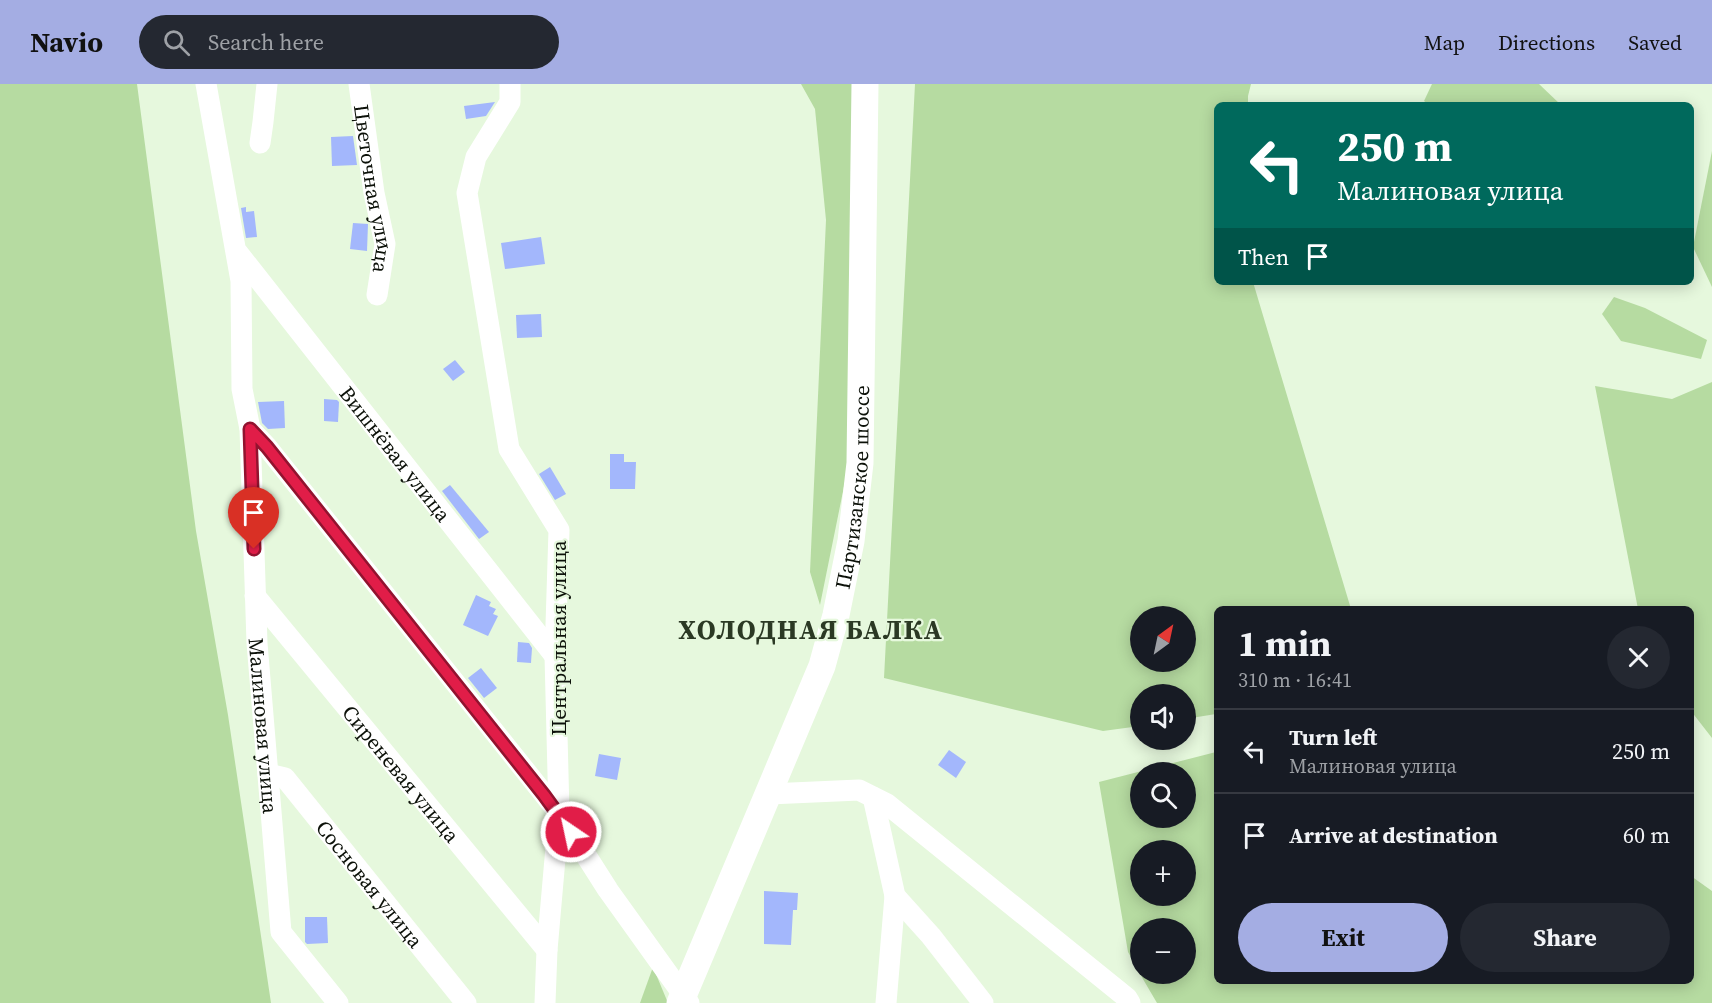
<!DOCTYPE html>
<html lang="en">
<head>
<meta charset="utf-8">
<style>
  body { margin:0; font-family:"Source Serif 4",serif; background:#242831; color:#f1f3f6; height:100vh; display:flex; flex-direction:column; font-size:22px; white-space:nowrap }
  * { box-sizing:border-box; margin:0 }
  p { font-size:20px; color:#9ea1a6 }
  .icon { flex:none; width:33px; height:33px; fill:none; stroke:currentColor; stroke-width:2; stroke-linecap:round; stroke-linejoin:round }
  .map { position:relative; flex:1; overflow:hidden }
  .drawer { position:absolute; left:1214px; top:522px; width:480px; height:378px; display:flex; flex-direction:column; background:#171b24; border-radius:9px; box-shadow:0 3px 15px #0003 }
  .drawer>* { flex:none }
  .banner { position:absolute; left:1214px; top:18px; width:480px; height:183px; border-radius:9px; box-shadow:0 3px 15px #0003; background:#00695c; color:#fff; overflow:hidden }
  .needle { width:39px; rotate:33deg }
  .buttons { position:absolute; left:1130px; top:522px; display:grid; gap:12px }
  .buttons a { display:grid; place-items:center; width:66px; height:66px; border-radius:50%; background:#171b24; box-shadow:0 3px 15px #0003; font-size:30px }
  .pin { position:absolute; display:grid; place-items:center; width:51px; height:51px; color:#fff; margin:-62px -26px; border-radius:50% 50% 50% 0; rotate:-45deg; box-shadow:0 0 6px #0007 }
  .pin .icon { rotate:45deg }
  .me { position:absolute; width:66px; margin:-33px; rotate:326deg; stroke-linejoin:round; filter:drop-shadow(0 0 4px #0008) }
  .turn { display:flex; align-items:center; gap:21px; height:126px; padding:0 24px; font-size:27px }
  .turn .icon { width:78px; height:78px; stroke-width:2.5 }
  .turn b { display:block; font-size:42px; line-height:51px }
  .then { display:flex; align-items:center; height:57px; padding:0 24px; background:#0003; gap:12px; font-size:22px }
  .round { display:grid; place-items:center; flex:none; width:63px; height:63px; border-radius:32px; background:#242831 }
  .head { display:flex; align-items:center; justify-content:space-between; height:102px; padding:0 24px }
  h1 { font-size:36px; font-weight:700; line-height:45px }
  .button { display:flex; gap:12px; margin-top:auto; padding:12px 24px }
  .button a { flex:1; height:69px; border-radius:36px; background:#a4ade3; color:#111; font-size:24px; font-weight:700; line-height:69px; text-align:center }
  .button a+a { background:#242831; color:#f1f3f6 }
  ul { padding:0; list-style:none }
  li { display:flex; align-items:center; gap:18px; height:84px; padding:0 24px; border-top:2px solid #363941 }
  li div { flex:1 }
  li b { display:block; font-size:22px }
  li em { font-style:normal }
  header { display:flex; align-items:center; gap:36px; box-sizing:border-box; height:84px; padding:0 30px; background:#a4ade3; color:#111 }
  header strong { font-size:28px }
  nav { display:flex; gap:33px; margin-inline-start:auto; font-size:21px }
  .search { width:420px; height:54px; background:#242831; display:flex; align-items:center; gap:15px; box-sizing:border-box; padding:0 21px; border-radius:33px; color:#9ea1a6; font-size:22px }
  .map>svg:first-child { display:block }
  .green { fill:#b6dba1; fill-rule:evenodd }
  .building { fill:#a3b7fc }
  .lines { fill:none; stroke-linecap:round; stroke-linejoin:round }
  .minor { stroke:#fff; stroke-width:21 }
  .major { stroke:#fff; stroke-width:27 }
  .route-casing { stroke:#92132f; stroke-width:15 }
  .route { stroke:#e11d48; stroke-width:10 }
  .labels { text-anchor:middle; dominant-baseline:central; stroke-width:4.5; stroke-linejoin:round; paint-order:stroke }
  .street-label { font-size:21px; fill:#0c1109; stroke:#e6f8dd }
  .district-label { font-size:27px; font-weight:bold; letter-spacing:1.5px; fill:#2b3924; stroke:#e6f8dd }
</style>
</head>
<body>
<header>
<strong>Navio</strong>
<div class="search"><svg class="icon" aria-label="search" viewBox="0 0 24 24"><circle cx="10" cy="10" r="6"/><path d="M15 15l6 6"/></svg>Search here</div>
<nav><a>Map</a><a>Directions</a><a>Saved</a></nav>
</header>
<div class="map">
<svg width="1712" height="919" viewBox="0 0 1712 919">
  <rect width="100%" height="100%" fill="#e6f8dd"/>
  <g class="green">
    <path d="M0 0H137L196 447 228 631 271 919H0Z"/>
    <path d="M801 0H855L853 358 820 521 810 488 826 136 815 25Z"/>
    <path d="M915 0H1251L1248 12V21H1216V198H1253L1351 525H1216V630L1185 635V610H1140V642L1103 647 884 594ZM1140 532H1185V578H1140Z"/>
    <path d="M1432 0H1539L1561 21H1429L1424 17Z"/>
    <path d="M1712 67V203L1693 163Z"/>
    <path d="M1614 213 1645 224 1707 256 1701 275 1621 257 1602 230Z"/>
    <path d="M1712 298V654L1691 627 1690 525H1638L1595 302 1672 315Z"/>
    <path d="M1216 668V897H1690L1691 792 1712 807V919H1157L1140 890H1185V844H1140V889L1128 868 1099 698ZM1140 688H1185V734H1140ZM1140 766H1185V812H1140Z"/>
    <path d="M653 883 668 919H640Z"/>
  </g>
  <g class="building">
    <path d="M495 18 486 32 466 35 464 22Z"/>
    <path d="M353 52 357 81 332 82 331 53Z"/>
    <path d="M246 123V128L254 127 257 153 246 154 241 124Z"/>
    <path d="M353 139 368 140 367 167 350 165Z"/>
    <path d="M541 153 545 180 505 185 501 159Z"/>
    <path d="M541 230 542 253 517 254 516 231Z"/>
    <path d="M455 276 465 288 453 297 443 285Z"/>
    <path d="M324 315 337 316 339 318 338 338 324 337Z"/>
    <path d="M284 317 285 344 268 345 262 339 258 318Z"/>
    <path d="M610 370H624V378H636L635 405H610Z"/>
    <path d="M550 383 566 410 555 416 539 390Z"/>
    <path d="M450 401 489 448 479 455 442 407Z"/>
    <path d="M476 511 491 518 489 522 496 525 493 530 498 532 488 552 463 541Z"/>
    <path d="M518 558 529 559 532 564 531 579 517 578Z"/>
    <path d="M481 584 497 604 484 614 468 594Z"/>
    <path d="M949 666 966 678 956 694 938 681Z"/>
    <path d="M599 670 621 674 617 696 595 692Z"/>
    <path d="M764 807 798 809 797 826H793L791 861 764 860Z"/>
    <path d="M305 833H327L328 859 307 860 305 858Z"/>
  </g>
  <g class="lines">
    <g class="minor">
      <path id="s1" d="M206 0 241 197 242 305 250 345 257 559 281 848 338 919"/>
      <path id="s2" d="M359 0 374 109 385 160 377 211"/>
      <path d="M510 0V18L476 73 467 109 509 365 559 446 555 572 559 729 547 866 545 919"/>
      <path d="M260 59 263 38 267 0"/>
      <path id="s3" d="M238 169 555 572"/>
      <path d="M250 345 267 363 559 729 608 806 689 919"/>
      <path id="s4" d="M255 512 547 866"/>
      <path id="s5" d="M268 690 285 694 466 919"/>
      <path d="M769 710 859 706 887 720 1127 914 1130 919"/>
      <path d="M873 713 895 812 931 852 983 919"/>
      <path d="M886 919 895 812"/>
    </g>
    <path class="major" id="s6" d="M680 919 822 582 836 531 851 457 860 379 865 0"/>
  </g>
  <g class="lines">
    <g class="route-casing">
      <path id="route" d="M254 465 250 345 267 363 544 711 571 748"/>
    </g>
    <use href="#route" class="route"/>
  </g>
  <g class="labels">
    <g class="street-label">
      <text stroke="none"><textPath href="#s2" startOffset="106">Цветочная улица</textPath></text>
      <text stroke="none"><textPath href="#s3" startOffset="255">Вишнёвая улица</textPath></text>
      <text stroke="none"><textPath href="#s6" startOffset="548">Партизанское шоссе</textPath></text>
      <text transform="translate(558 554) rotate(-90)">Центральная улица</text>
      <text stroke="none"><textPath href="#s1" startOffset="646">Малиновая улица</textPath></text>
      <text stroke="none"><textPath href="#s4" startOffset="230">Сиреневая улица</textPath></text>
      <text stroke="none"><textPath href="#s5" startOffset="153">Сосновая улица</textPath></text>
    </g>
    <g class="district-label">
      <text x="811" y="545">ХОЛОДНАЯ БАЛКА</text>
    </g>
  </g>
</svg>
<div class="buttons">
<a><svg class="needle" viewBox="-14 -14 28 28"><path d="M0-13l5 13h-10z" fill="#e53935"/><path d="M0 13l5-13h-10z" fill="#9ea1a6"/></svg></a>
<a><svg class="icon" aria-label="sound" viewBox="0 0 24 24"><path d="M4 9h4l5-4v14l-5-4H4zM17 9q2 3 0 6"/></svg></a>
<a><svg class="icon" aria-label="search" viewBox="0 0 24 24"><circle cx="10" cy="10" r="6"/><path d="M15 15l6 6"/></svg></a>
<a>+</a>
<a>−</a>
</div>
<div class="pin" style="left:254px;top:465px;background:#d93025"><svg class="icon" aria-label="arrive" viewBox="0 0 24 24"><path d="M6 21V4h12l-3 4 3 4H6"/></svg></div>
<svg class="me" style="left:571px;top:748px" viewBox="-20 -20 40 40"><circle r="17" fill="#e11d48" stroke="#fff" stroke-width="3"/><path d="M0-11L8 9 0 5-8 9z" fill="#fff"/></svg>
<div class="banner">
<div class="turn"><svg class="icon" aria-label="left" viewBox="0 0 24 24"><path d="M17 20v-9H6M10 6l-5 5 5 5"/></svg><div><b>250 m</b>Малиновая улица</div></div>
<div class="then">Then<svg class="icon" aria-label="arrive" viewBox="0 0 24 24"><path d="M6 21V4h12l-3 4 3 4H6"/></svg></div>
</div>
<section class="drawer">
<div class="head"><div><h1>1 min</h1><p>310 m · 16:41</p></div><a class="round"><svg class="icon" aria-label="close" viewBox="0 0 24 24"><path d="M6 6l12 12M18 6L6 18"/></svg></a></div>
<ul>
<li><svg class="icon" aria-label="left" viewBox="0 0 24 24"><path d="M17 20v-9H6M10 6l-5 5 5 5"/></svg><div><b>Turn left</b><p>Малиновая улица</p></div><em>250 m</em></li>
<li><svg class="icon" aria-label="arrive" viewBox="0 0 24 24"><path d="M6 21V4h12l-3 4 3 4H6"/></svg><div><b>Arrive at destination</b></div><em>60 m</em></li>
</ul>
<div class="button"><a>Exit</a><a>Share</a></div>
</section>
</div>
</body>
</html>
